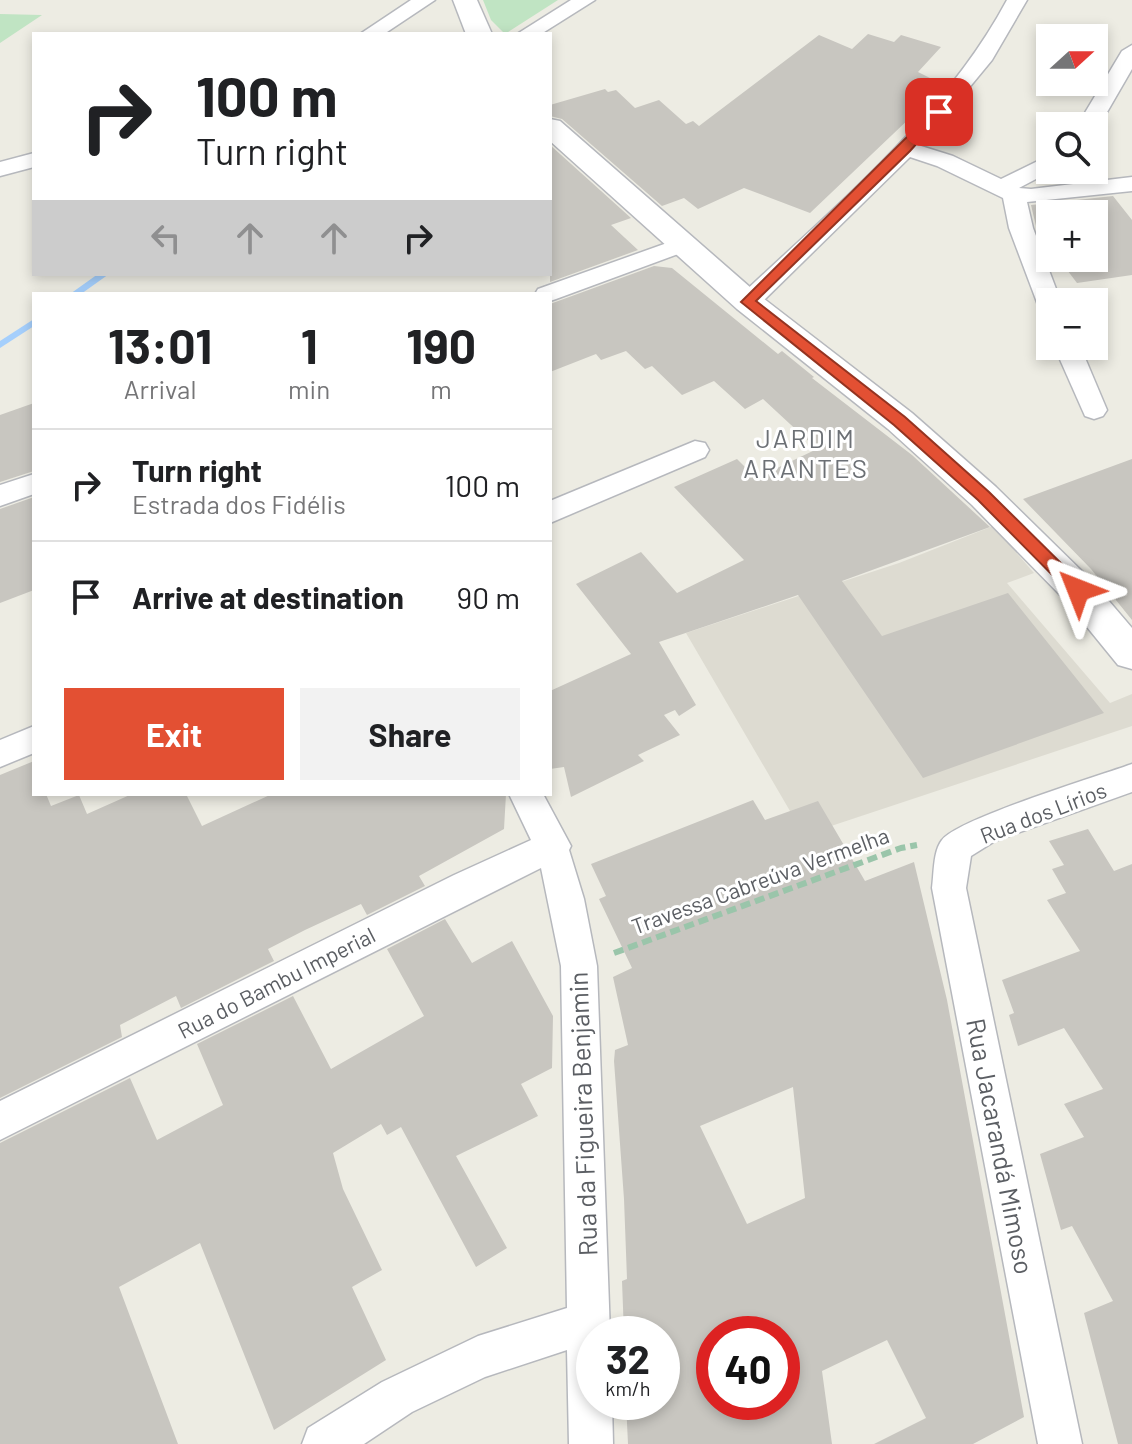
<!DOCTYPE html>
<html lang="en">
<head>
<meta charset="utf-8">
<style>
  body { margin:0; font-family:Barlow,sans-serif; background:#f2f2f2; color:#202124; height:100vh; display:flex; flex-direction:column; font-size:30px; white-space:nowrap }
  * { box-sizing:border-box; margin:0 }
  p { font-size:26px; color:#757577 }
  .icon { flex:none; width:44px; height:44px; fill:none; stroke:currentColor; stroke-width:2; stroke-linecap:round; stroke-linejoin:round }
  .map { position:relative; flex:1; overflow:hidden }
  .side { position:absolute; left:32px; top:292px; width:520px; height:504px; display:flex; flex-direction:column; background:#fff; border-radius:0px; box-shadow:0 4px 12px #0003 }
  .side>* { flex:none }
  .guide { position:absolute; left:32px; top:32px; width:520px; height:244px; border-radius:0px; box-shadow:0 4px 12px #0003; background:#fff; color:#202124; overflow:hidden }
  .needle { width:52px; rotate:69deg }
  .buttons { position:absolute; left:1036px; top:24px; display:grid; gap:16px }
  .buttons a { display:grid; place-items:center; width:72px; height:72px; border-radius:0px; background:#fff; box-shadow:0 4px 12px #0003; font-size:40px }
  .speed { position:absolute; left:576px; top:1316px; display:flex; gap:16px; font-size:40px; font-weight:700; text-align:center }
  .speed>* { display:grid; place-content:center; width:104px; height:104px; border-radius:50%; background:#fff; box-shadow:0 4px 12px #0003; line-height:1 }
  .speed small { font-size:20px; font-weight:400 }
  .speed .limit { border:12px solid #d22; background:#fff; color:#111 }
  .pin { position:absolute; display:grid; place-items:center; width:68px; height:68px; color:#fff; margin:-34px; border-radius:16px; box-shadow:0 4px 12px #0006 }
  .me { position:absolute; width:88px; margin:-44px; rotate:315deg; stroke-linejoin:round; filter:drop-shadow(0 0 6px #0008) }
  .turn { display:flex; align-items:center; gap:28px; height:168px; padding:0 32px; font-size:36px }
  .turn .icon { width:104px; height:104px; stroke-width:2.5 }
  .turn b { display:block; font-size:56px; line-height:68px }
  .lanes { display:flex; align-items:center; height:76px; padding:0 32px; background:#0003; justify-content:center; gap:40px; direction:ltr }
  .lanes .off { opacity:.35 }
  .eta { display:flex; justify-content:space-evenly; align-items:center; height:136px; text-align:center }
  .eta b { font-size:48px; font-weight:700; line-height:56px }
  .cta { display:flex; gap:16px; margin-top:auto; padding:16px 32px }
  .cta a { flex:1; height:92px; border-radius:0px; background:#e35033; color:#fff; font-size:32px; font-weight:700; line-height:92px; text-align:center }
  .cta a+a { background:#f2f2f2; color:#202124 }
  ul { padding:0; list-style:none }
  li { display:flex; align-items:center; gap:24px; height:112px; padding:0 32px; border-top:2px solid #e0e0e0 }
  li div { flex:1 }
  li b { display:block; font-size:30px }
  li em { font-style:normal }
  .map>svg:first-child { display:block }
  .education { fill:#dddbd1 }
  .green { fill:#c0e4c3 }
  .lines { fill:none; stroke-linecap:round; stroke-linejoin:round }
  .stream { fill:#a5cffc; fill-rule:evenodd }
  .building { fill:#c8c6c0; fill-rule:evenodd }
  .minor-casing { stroke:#b6b8bd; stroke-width:3 }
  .tertiary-casing { stroke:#b6b8bd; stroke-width:3 }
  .path { stroke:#9ac5aa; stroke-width:6; stroke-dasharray:10 5; stroke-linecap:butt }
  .minor { fill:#fff; fill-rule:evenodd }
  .tertiary { fill:#fff; fill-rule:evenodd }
  .route { fill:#e35033; stroke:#943421; stroke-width:2 }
  .labels { text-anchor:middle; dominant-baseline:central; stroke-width:6; stroke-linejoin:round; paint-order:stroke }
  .street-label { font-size:22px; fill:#5b5e63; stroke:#fff }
  .quarter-label { font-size:26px; letter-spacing:2px; fill:#6c7075; stroke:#fff }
  .near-street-label { font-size:26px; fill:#5b5e63; stroke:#fff }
</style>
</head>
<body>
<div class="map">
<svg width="1132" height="1444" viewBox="0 0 1132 1444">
  <rect width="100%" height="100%" fill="#edece3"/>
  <path class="education" d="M993 526 1034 573 1007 583 1110 703 1132 694V726L804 835 686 633 899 563Z"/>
  <g class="green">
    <path d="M483 0H558L505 34 491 20Z"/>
    <path d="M0 14 42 15 0 43Z"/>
  </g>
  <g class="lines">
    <g class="stream">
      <path d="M98 274H109L81 294H70Z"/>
      <path d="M34 319V326L0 348V341Z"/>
    </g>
  </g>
  <g class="building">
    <path d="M868 34 894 42 901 35 941 47 918 72 942 84 928 93 933 96 810 213 744 188 698 209 684 198 662 206 562 119 550 116V105L605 89 608 92 616 90 635 108 659 100 686 124 693 121 699 126 819 35 852 49Z"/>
    <path d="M550 145 631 218 611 225 638 250 550 282Z"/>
    <path d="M1113 196 1132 220V275L1077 283 1058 258H1094V214H1050V246L1036 226 1031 205Z"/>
    <path d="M654 266 672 268 778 354 782 351 814 377 812 378 912 455 990 527 842 581 882 636 1008 593 1104 713 923 778 798 595 659 642 696 705 679 716 675 710 664 715 680 735 638 755 644 761 571 797 564 767 550 769V691L631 654 576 584 641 552 677 593 744 560 674 487 737 459 756 478 817 449 763 399 745 409 714 381 682 395 652 366 645 369 626 351 601 360 596 354 550 372V304Z"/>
    <path d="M34 403V471L0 482V415Z"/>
    <path d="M1132 459V620L1091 569 1023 499Z"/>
    <path d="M34 497V590L0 603V509Z"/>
    <path d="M34 761V794H46L51 806 79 795 87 814 132 794H186L202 826 272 794H506L504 829 419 876 425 886 367 915 361 904 305 930 268 949 274 961 181 1008 176 996 120 1025 122 1037 0 1098V775Z"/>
    <path d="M753 800 765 820 818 801 865 881 914 862 947 1000 1024 1417 973 1444H874L926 1418 887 1340 822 1371 832 1444H628L626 1402H662V1334H624L622 1281 627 1279 624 1199 614 1061 615 1050 628 1045 613 977 632 968 599 899 606 896 591 864ZM793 1087 805 1198 747 1224 700 1126ZM714 1334H782V1402H714Z"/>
    <path d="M1088 829 1114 871 1132 864V1444H1118L1084 1313 1113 1301 1072 1226 1061 1230 1040 1154 1084 1137 1064 1104 1103 1089 1064 1028 1018 1046 1009 1015 1014 1013 1002 980 1080 951 1047 900 1066 893 1052 869 1064 865 1049 841Z"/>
    <path d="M445 919 472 963 512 941 553 1016 552 1068 521 1084 538 1116 456 1156 507 1248 476 1267 401 1127 387 1135 381 1124 333 1153 343 1189 382 1270 352 1287 386 1360 274 1430 200 1243 119 1287 178 1444H0V1143L130 1078 157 1140 223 1105 197 1044 293 996 331 1069 424 1016 387 949Z"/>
  </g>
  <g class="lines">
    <g class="minor-casing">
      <g id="minor">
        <path d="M411 0H435L384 34H360Z"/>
        <path d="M571 0H595L541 34H517Z"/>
        <path d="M1007 0H1027L992 60 921 146 953 156 1001 179 1050 155V170H1053L1019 188 1031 189 1132 177V191L1027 202 1033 228 1061 302H1050V313L1041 310 1038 305 1009 228 1003 198 937 166 910 157 757 307H739L736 302 739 297C833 208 946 115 1007 0Z"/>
        <path d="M1132 45V69L1099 126 1094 131V126H1077L1122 51Z"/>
        <path d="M34 153V167L0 176V162Z"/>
        <path d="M681 238 689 240 693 245 689 250 556 299 550 301V294H535L538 289Z"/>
        <path d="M1054 346H1080L1107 410 1103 416 1094 419 1085 416Z"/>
        <path d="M695 441 705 443 709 450 705 457 550 523V501Z"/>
        <path d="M34 474V494L0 506V485Z"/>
        <path d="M34 726V753L0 767V740Z"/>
        <path d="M1132 764V792L995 841 971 856 966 888 1082 1444H1038L932 888C934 874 933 851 942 840 957 819 1099 776 1132 764Z"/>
        <path d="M509 794H543L571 846 569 850 584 899 597 966 610 1334H594V1402H612L613 1444H569L567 1350 485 1377 412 1412 364 1444H302L308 1428 382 1382 478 1336 567 1308 561 966 541 868 0 1140V1101L454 875 531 840Z"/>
      </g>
    </g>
    <g class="tertiary-casing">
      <g id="tertiary">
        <path d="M453 0H477L492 34H466Z"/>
        <path d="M550 119 560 121 759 295 912 413 996 487 1091 580 1132 628V669L1118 665 1065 600 972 505 888 429 737 309 550 141Z"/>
      </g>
    </g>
    <path class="path" d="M614 953 901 848 917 845"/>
    <use href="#minor" class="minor"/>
    <use href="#tertiary" class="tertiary"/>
  </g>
  <path class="route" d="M934 110 945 112 910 151 756 301 905 417 989 492 1084 586 1087 590 1078 597 1072 595 978 500 894 425 741 302Z"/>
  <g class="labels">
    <g class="street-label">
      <text transform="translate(1043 812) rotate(-21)">Rua dos Lírios</text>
      <text transform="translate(760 880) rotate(-20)">Travessa Cabreúva Vermelha</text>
      <text transform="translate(276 982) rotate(-27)">Rua do Bambu Imperial</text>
    </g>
    <g class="quarter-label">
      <text x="806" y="437">JARDIM<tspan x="806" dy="30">ARANTES</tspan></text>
    </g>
    <g class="near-street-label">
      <text transform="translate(582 1114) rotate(-92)">Rua da Figueira Benjamin</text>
      <text transform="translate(1001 1146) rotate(79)">Rua Jacarandá Mimoso</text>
    </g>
  </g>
</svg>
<div class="buttons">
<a><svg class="needle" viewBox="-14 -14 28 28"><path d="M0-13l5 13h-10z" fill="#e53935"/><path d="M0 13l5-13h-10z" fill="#757577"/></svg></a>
<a><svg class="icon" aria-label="search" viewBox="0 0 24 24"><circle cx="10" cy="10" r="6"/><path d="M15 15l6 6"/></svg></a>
<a>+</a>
<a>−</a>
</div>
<div class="speed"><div>32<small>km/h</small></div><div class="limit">40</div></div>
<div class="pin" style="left:939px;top:112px;background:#d93025"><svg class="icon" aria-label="arrive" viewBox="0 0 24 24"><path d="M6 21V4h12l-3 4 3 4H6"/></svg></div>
<svg class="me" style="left:1078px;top:590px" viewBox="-20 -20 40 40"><path d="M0-17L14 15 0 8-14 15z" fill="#e35033" stroke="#fff" stroke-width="4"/></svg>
<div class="guide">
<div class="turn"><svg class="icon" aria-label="right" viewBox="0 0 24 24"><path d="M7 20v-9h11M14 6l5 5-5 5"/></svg><div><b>100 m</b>Turn right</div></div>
<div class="lanes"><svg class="icon off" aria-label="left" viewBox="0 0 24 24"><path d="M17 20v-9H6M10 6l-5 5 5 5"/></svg><svg class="icon off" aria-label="ahead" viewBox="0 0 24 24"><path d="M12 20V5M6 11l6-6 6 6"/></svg><svg class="icon off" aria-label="ahead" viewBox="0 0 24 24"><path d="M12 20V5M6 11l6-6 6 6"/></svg><svg class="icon" aria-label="right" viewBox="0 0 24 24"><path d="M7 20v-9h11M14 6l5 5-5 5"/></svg></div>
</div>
<section class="side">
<div class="eta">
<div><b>13:01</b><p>Arrival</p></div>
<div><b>1</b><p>min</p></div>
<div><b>190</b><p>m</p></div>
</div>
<ul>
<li><svg class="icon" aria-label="right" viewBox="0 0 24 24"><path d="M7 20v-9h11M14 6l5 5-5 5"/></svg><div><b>Turn right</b><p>Estrada dos Fidélis</p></div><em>100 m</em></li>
<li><svg class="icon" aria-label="arrive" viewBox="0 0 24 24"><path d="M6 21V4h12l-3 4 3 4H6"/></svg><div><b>Arrive at destination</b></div><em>90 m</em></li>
</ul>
<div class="cta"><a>Exit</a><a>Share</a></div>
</section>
</div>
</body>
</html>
